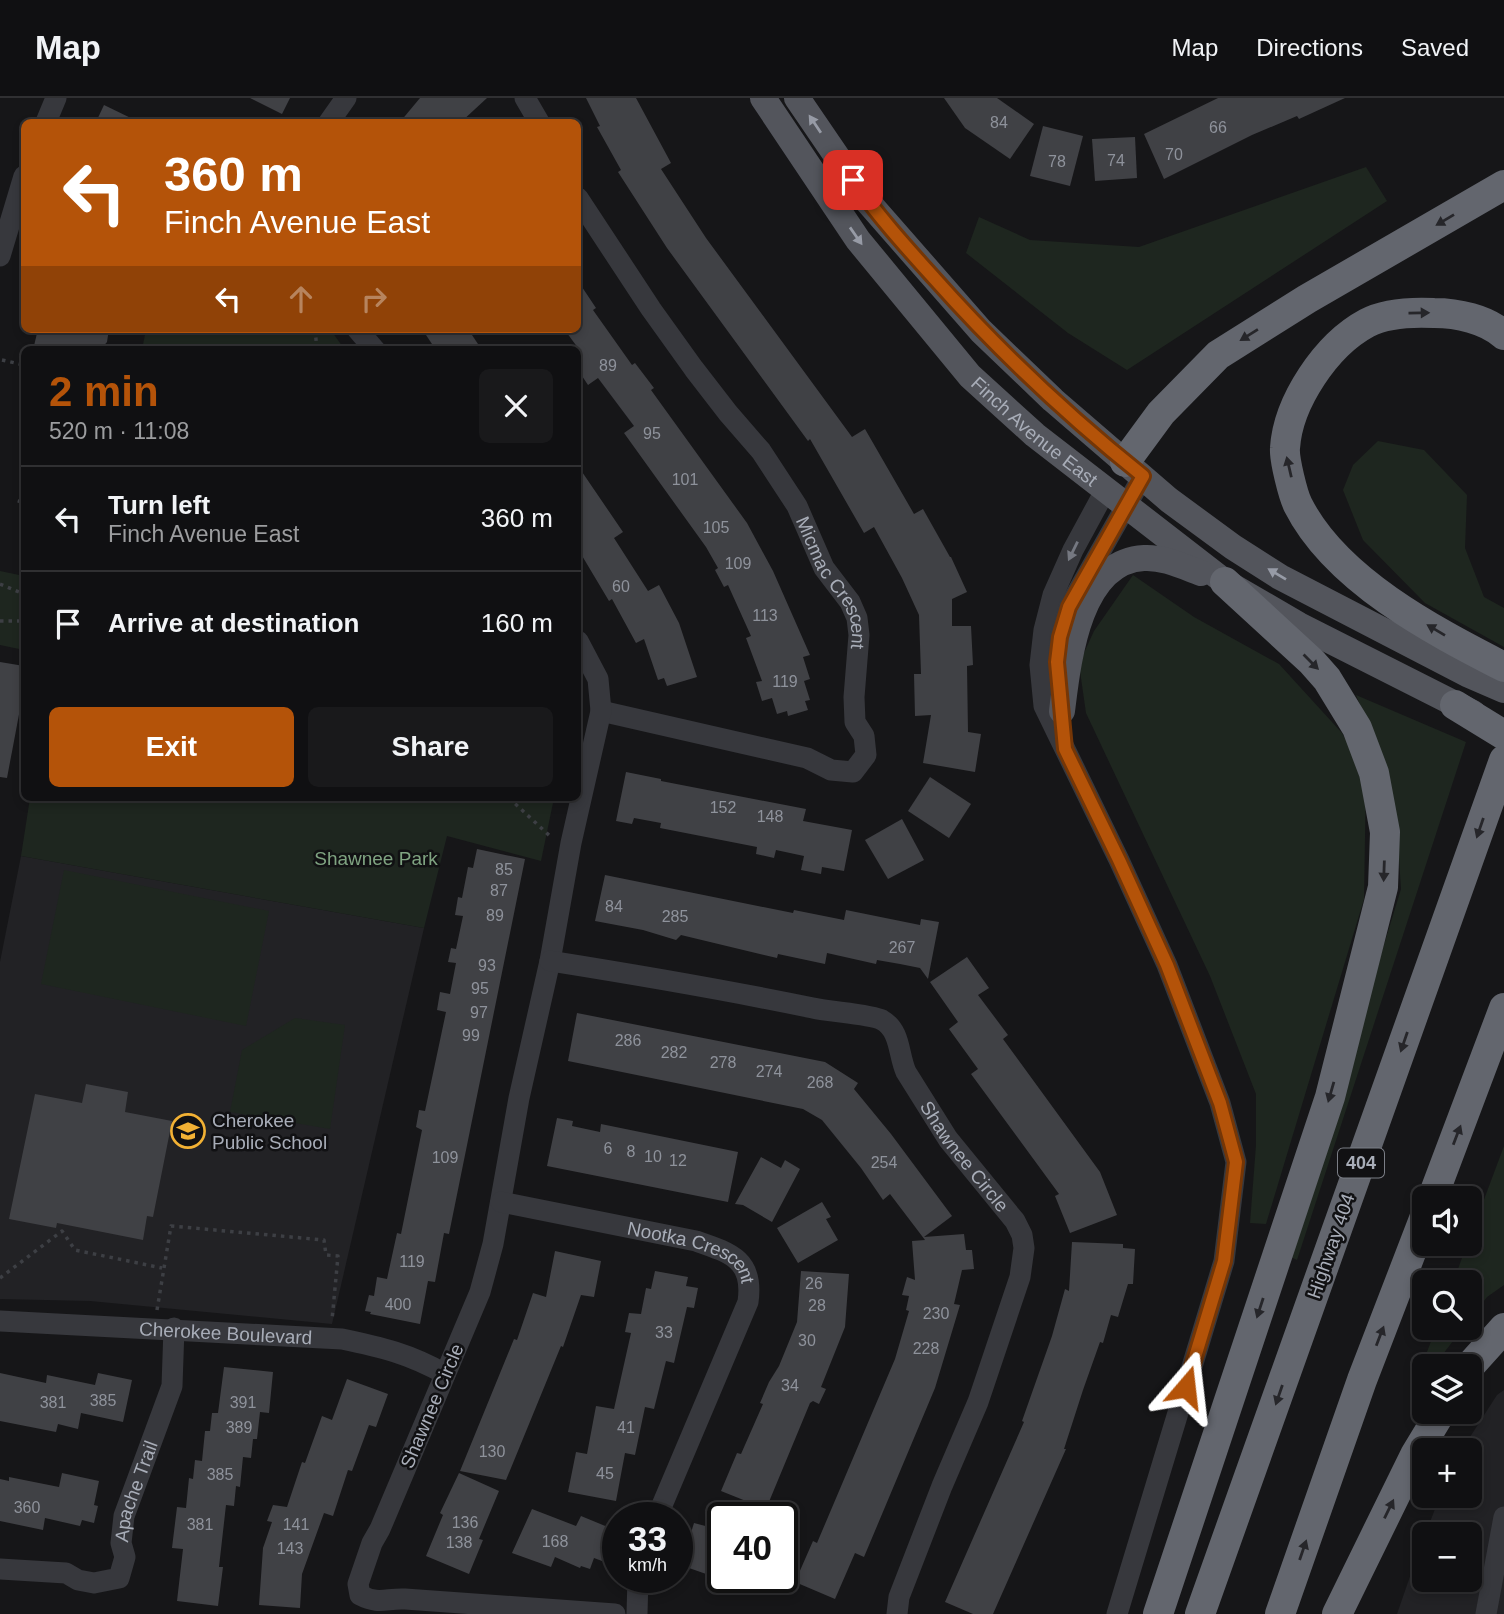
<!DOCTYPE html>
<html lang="en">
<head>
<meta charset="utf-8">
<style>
  body { margin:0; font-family:Helvetica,sans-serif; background:#19191b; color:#f1f3f6; height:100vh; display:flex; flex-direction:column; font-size:26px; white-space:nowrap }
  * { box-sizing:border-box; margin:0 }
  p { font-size:23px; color:#9c9d9f }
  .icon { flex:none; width:38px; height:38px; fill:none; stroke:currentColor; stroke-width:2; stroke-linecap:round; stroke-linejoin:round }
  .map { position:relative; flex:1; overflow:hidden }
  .panel { position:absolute; left:21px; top:248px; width:560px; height:455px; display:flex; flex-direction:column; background:#101012; border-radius:10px; box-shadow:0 4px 10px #0003,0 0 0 2px #303032 }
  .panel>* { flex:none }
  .top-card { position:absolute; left:21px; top:21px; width:560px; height:214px; border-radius:10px; box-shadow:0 4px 10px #0003,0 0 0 2px #303032; background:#b45309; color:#fff; overflow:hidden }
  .tools { position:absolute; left:1412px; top:1088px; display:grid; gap:14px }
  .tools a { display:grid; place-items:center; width:70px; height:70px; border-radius:10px; background:#101012; box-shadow:0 4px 10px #0003,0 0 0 2px #303032; font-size:35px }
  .speed { position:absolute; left:602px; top:1404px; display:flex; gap:14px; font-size:35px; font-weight:700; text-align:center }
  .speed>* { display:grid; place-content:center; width:91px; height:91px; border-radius:50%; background:#101012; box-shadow:0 4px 10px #0003,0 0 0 2px #303032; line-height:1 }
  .speed small { font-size:18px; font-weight:400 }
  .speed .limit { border:4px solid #111; border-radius:10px; background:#fff; color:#111 }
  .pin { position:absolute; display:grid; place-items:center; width:60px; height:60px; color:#fff; margin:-30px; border-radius:14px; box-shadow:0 4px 10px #0006 }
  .me { position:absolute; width:77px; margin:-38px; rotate:17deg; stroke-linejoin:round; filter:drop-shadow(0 0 5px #0008) }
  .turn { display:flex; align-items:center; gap:24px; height:147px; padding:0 28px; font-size:32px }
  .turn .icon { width:91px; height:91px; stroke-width:2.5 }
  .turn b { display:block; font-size:49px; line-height:60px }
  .lanes { display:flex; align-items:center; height:66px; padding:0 28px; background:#0003; justify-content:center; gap:35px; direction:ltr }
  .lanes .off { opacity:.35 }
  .round { display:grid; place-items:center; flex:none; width:74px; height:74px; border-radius:10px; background:#19191b }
  .headline { display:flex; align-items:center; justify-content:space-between; height:119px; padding:0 28px }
  h1 { font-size:42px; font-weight:700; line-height:52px; color:#b45309 }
  .cta { display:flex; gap:14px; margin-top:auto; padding:14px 28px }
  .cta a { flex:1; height:80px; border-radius:10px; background:#b45309; color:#fff; font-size:28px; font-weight:700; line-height:80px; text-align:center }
  .cta a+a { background:#19191b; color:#f1f3f6 }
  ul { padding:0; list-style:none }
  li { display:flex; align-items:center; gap:21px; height:105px; padding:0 28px; border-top:2px solid #303032 }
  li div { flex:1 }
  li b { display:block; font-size:26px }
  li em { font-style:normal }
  header { display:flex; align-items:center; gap:42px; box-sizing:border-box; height:98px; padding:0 35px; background:#101012; border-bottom:2px solid #303032 }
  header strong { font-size:33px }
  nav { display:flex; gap:38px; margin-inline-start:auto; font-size:24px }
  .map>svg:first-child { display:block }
  .built { fill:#222225 }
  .green { fill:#1e261f }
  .building { fill:#404145 }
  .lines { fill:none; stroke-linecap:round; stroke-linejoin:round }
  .path { stroke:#3d3f44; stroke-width:3.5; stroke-dasharray:3.5 5; stroke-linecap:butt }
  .minor { stroke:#37383d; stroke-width:21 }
  .major { stroke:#53555c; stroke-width:26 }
  .highway { stroke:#63666e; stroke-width:30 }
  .oneway { fill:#979ba6 }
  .oneway2 { fill:#26262a }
  .oneway3 { fill:#757881 }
  .route-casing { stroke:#753606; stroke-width:18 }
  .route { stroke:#b45309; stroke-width:12 }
  .labels { text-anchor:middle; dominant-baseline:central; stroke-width:5; stroke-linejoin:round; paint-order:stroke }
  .number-label { font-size:16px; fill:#8e929b }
  .shield { fill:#111113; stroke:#7b7e86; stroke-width:2 }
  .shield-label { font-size:18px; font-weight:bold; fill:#a8adb8 }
  .street-label { font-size:19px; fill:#a8adb8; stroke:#111113 }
  .park-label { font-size:19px; fill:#7fa381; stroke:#111113 }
  .poi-label { font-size:19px; fill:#a8adb8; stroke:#111113; text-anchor:start }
</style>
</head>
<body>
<header>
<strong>Map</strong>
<nav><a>Map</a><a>Directions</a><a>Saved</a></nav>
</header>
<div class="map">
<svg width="1504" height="1516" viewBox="0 0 1504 1516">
  <rect width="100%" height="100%" fill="#161618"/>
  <g class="built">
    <path d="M21 758 424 830 332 1226 90 1203 0 1201V864Z"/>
    <path d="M1504 1292V1516H1397L1424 1438V1482H1470V1437H1425L1440 1398H1470V1353H1461L1497 1297Z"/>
  </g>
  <g class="green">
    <path d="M1366 69 1387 103 1127 272 1068 235 966 155 979 119 1030 142 1139 149Z"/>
    <path d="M146 231H330L345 252H142Z"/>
    <path d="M1378 343 1424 352 1467 397 1465 450 1484 499 1504 510V549L1425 505 1363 442 1343 392 1353 367Z"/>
    <path d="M0 473 24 478V552L0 547Z"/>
    <path d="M1133 477 1194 519 1279 566 1342 635 1366 678 1364 801 1266 1126 1250 1125 1256 1047V996L1210 878 1086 615 1079 566 1094 533Z"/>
    <path d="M1356 597 1466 644 1297 1162 1289 1158 1401 791 1396 717 1381 657Z"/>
    <path d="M30 700H554L541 763 447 738 424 830 21 758Z"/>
    <path d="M64 772 269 813 246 928 41 886Z"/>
    <path d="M295 920 345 927 330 1031 230 1014 242 952Z"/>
    <path d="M1504 1048V1187L1487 1199 1470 1221V1185H1453L1467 1146H1470V1139Z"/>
    <path d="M1436 1230H1463L1433 1269H1424V1280L1410 1299Z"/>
  </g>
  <g class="building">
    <path d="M250 0H290L282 16Z"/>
    <path d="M420 0H487L461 24H400Z"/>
    <path d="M586 0H636L671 65 661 71 706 140 852 339 865 331 914 416 923 411 950 459H951L967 494 952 501V528H971L973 567 967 568 968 634 981 636 975 674 923 665 931 617 915 618 914 576H921L919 517 902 480 874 429 864 435 810 341 808 343 667 150 618 74 621 72 597 29 600 28Z"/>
    <path d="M944 0H997L1034 26 1010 61 965 30Z"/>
    <path d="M1218 0H1345L1299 21 1297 18 1252 37 1164 81 1144 36Z"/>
    <path d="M104 7 139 24H96Z"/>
    <path d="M1043 28 1083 38 1070 88 1030 78Z"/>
    <path d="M1135 39 1137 80 1095 83 1092 41Z"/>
    <path d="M578 183 596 210 593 212 632 267 635 265 654 290 651 292 747 425 773 473 810 557 803 559 810 581 804 583 810 602 805 603 808 612 788 618 787 613 777 616 772 600 762 603 756 584 762 583 746 540 751 538 728 487 724 489 715 472 718 470 706 449 624 335 634 328 598 280 588 287 578 272V250L564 231H578Z"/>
    <path d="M38 231H109L107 244 100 252H33Z"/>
    <path d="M422 231H468L482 252H436Z"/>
    <path d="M578 368 623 434 614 440 648 493 659 487 679 525 697 579 667 588 664 580 658 582 644 541 636 545 612 501 609 503 578 451Z"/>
    <path d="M0 564 24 568V590L7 680 0 679Z"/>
    <path d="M626 674 661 681V683L806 711 803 723 852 732 844 773 822 769 821 776 801 772 804 758 776 752 774 760 756 756 757 749 660 730 661 725 634 720 632 726 616 723Z"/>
    <path d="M930 679 971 706 949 740 908 713Z"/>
    <path d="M902 721 924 762 888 781 865 742Z"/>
    <path d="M477 751 525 761 449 1136 444 1135 435 1184 428 1183 420 1226 370 1216 371 1214 365 1213 369 1197 374 1198 377 1179 387 1181 397 1135 401 1136 422 1032 416 1029 419 1012 425 1013 446 914 437 912 440 894 450 896 456 865 448 864 451 850 456 851 463 818 455 817 458 799 462 800 468 769 473 770Z"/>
    <path d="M605 777 793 815 794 812 844 822 846 812 920 827 921 821 939 824 928 881 920 870 900 866 877 862 876 866 827 855 825 866 778 856 777 860 681 837 676 842 643 832 595 823Z"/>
    <path d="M967 859 989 890 978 897 1008 937 1003 941 1100 1074 1117 1117 1070 1135 1055 1098 1059 1096 971 976 978 971 949 931 958 924 930 884Z"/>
    <path d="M577 915 825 964 858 985 854 991 891 1036 952 1118 924 1139 964 1136 966 1152H972L974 1171 962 1172 954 1206 960 1207 935 1290 864 1459 855 1455 835 1501 795 1484 813 1443 817 1445 895 1261 909 1213 906 1212 909 1198 902 1197 907 1179 915 1182 912 1143 925 1142 890 1096 883 1102 861 1070 822 1022 803 1011 568 963Z"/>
    <path d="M86 986 128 994 125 1014 172 1023 153 1119 147 1118 143 1142 57 1125 56 1130 9 1121 35 996 82 1005Z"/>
    <path d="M557 1020 573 1023 572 1028 600 1034 601 1026 738 1054 728 1104 547 1068Z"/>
    <path d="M761 1059 781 1070 785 1062 800 1071 772 1124 743 1107 735 1106Z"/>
    <path d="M822 1104 831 1119 826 1121 838 1142 798 1165 777 1130Z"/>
    <path d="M1072 1144 1123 1146V1150L1135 1151 1133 1186H1128L1118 1219 1111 1217 1103 1245 1100 1244 1083 1292 1064 1351H1066L993 1516H973L945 1504 1024 1324 1022 1323 1052 1238 1065 1191 1069 1193Z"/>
    <path d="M555 1153 601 1163 594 1199 581 1197 563 1249 561 1248 506 1382 460 1373 514 1241 517 1242 533 1195 546 1199Z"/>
    <path d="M655 1173 688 1179 686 1188 698 1190 694 1210 687 1209 674 1265 666 1263 654 1311 645 1309 635 1357 625 1355 616 1403 568 1394 576 1354 587 1356 596 1308 614 1311 631 1235 625 1234 629 1215 641 1216 646 1190 651 1191Z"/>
    <path d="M801 1173 849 1176 845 1229 821 1289 826 1291 819 1306 813 1303 810 1305 766 1411 721 1393 737 1355 741 1356 763 1306 760 1305 769 1284 779 1268 797 1224Z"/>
    <path d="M224 1269 273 1274 269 1315 260 1314 257 1341H253L251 1360 243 1359 240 1389 236 1388 234 1408 226 1407 219 1469H223L218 1508 177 1503 183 1451 172 1450 177 1409 186 1410 189 1380 193 1381 195 1362 202 1363 205 1333H210L212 1315H218Z"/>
    <path d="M0 1275 46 1285 47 1277 95 1287 98 1275 132 1282 123 1324 81 1315 78 1331 58 1326 56 1334 0 1323Z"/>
    <path d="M347 1281 388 1296 376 1329 369 1327 352 1373 348 1372 333 1418 324 1415 302 1476 300 1510 259 1507 263 1450 272 1424 267 1423 273 1407 287 1409 302 1364 305 1365 322 1318 332 1322Z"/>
    <path d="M62 1375 99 1383 94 1407 98 1408 94 1425 82 1422 80 1428 45 1420 43 1432 0 1423V1381L9 1383V1379L59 1389Z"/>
    <path d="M459 1375 499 1393 479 1441 483 1442 469 1476 426 1458 443 1417 440 1415Z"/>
    <path d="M532 1411 576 1428 581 1418 615 1432 602 1463 594 1460 590 1471 581 1468 580 1470 555 1459 551 1469 512 1455Z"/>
    <path d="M694 1425 713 1430 712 1433 723 1436V1461L719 1472 711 1469 709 1477 689 1470 692 1459 684 1457Z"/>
  </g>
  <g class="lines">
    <g class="path">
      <path d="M315 231 317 252"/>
      <path d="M2 262 24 267"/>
      <path d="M19 405 24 383"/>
      <path d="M0 486 24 496"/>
      <path d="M0 523H24"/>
      <path d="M509 700 552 740"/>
      <path d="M0 1180 62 1133 75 1152 162 1170"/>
      <path d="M157 1212 171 1128 324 1142 326 1157 338 1158 332 1222"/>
    </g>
    <g class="minor">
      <path d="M525 0 539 24"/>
      <path d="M46 24 56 0"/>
      <path d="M329 24 346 0"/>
      <path id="s1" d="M578 100 651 211 694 271 728 315 761 353 797 408 824 470 850 504 857 520 859 537 854 599 855 624 864 638 866 657 853 674 831 672 807 660 601 613"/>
      <path d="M0 158 24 78"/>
      <path d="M357 231 375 252"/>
      <path d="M1105 393 1073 452 1053 497 1044 532 1040 567 1044 608 1119 762 1167 867 1220 1005 1236 1064 1224 1163 1117 1516"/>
      <path d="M578 543 598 581 601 613 571 745 550 863 519 1000 493 1146 480 1194 380 1431 372 1445 358 1486 360 1497C379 1507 386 1500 405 1501L615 1516"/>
      <path d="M1058 572 1060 539 1069 509 1143 378"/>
      <path id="s2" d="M550 863C638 877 726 892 813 910 830 914 870 916 882 922 901 933 898 956 906 974L948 1041 1015 1123 1022 1137 1024 1150 1020 1179 978 1304 942 1388 899 1499 897 1516"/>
      <path id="s3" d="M501 1104 696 1143C731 1155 754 1162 748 1204L657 1419"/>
      <path id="s4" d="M0 1223 342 1241C381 1249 410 1256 445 1276"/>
      <path id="s5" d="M0 1471 66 1475 78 1482 94 1485 119 1480 125 1459 121 1445 124 1418 172 1288 174 1230"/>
      <path d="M637 1516 638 1479"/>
      <path d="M1486 1516 1504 1419"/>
    </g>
    <g class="major">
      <path id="s6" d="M763 0 858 142 970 278 1035 337 1225 484 1299 527 1473 615"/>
      <path d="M797 0 868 104 981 233 1053 302 1169 402 1233 449 1280 479 1467 576 1504 592"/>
      <path d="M1062 613C1068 565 1078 463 1144 460 1164 459 1182 468 1201 475"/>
    </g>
    <g class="highway">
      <path d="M1504 237C1486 221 1457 215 1434 215 1413 214 1386 215 1367 225 1326 247 1288 304 1285 350 1284 361 1293 397 1298 407 1336 482 1432 532 1504 569"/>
      <path d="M1125 364 1161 315 1218 257 1307 201 1504 87"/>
      <path d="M1455 607 1504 637"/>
      <path d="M1432 1101 1504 910"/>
      <path d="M1469 1269 1504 1230"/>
      <path d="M1158 1516 1330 999 1383 789 1385 734 1374 675 1357 630 1327 581 1312 564 1225 484"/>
      <path d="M1200 1516 1504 662"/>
      <path d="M1280 1516 1362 1282 1424 1121"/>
      <path d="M1337 1516 1415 1357 1441 1314"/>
    </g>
  </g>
  <defs><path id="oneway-solid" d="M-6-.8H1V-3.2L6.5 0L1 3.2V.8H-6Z" transform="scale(1.75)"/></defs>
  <g class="oneway">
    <use href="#oneway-solid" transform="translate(815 26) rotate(-124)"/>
    <use href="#oneway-solid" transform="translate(856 138) rotate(55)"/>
    <use href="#oneway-solid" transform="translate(1277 476) rotate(-149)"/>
  </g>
  <g class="oneway2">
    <use href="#oneway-solid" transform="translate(1445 122) rotate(149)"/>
    <use href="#oneway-solid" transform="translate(1419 215) rotate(-1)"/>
    <use href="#oneway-solid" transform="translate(1249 237) rotate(148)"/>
    <use href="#oneway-solid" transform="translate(1289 369) rotate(-103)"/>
    <use href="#oneway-solid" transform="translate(1436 532) rotate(-149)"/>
    <use href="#oneway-solid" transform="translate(1311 564) rotate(45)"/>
    <use href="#oneway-solid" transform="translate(1480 730) rotate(109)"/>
    <use href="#oneway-solid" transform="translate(1384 773) rotate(92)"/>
    <use href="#oneway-solid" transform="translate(1404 944) rotate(109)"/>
    <use href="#oneway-solid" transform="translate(1331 994) rotate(106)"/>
    <use href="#oneway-solid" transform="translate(1457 1037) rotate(-69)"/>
    <use href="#oneway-solid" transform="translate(1260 1210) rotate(108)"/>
    <use href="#oneway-solid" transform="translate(1380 1238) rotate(-69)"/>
    <use href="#oneway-solid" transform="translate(1279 1297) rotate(109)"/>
    <use href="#oneway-solid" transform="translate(1389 1411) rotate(-64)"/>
    <use href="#oneway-solid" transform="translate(1303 1452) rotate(-71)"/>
  </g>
  <use class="oneway3" href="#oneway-solid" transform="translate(1073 453) rotate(116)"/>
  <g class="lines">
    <g class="route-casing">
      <path id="route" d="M853 82C877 117 906 149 934 180 998 252 1068 318 1143 378L1069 509 1060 539 1057 564 1065 651 1119 762 1167 867 1220 1005 1236 1064 1224 1163 1186 1289"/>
    </g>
    <use href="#route" class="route"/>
  </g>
  <defs>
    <g id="school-ring" transform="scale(1.75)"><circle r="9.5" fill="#111113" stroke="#f2b134" stroke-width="1.5"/><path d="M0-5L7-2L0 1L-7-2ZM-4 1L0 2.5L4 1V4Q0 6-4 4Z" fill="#f2b134"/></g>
  </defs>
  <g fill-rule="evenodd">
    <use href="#school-ring" x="188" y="1033"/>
  </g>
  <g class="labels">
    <g class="number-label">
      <text x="999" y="24">84</text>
      <text x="1218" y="29">66</text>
      <text x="1174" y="56">70</text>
      <text x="1116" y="62">74</text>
      <text x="1057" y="63">78</text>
      <text x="608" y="267">89</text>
      <text x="652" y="335">95</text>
      <text x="685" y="381">101</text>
      <text x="716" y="429">105</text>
      <text x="738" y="465">109</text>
      <text x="621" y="488">60</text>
      <text x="765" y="517">113</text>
      <text x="785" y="583">119</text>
      <text x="723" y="709">152</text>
      <text x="770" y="718">148</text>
      <text x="504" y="771">85</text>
      <text x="499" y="792">87</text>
      <text x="614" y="808">84</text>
      <text x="495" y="817">89</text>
      <text x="675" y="818">285</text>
      <text x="902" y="849">267</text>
      <text x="487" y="867">93</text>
      <text x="480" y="890">95</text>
      <text x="479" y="914">97</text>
      <text x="471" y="937">99</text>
      <text x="628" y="942">286</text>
      <text x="674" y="954">282</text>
      <text x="723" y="964">278</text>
      <text x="769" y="973">274</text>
      <text x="820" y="984">268</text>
      <text x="608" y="1050">6</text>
      <text x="631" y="1053">8</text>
      <text x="653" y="1058">10</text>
      <text x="445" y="1059">109</text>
      <text x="678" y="1062">12</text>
      <text x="884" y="1064">254</text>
      <text x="412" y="1163">119</text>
      <text x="814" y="1185">26</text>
      <text x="398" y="1206">400</text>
      <text x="817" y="1207">28</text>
      <text x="936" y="1215">230</text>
      <text x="664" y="1234">33</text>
      <text x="807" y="1242">30</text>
      <text x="926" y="1250">228</text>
      <text x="790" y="1287">34</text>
      <text x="103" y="1302">385</text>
      <text x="53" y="1304">381</text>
      <text x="243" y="1304">391</text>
      <text x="239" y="1329">389</text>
      <text x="626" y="1329">41</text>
      <text x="492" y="1353">130</text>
      <text x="605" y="1375">45</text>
      <text x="220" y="1376">385</text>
      <text x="27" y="1409">360</text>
      <text x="465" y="1424">136</text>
      <text x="200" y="1426">381</text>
      <text x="296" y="1426">141</text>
      <text x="555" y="1443">168</text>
      <text x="459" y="1444">138</text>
      <text x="290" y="1450">143</text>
    </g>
    <rect class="shield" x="1338" y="1050.5" width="46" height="29" rx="5"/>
    <g class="shield-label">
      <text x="1361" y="1065">404</text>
    </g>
    <g class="street-label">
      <text stroke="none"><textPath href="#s6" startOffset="432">Finch Avenue East</textPath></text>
      <text stroke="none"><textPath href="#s1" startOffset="464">Micmac Crescent</textPath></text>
      <text stroke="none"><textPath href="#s2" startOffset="499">Shawnee Circle</textPath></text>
      <text transform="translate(1331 1148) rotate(-71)">Highway 404</text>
      <text stroke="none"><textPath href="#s3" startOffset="200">Nootka Crescent</textPath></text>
      <text stroke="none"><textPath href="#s4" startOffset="226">Cherokee Boulevard</textPath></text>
      <text transform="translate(432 1308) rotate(-67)">Shawnee Circle</text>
      <text stroke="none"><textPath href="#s5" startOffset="212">Apache Trail</textPath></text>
    </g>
    <g class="park-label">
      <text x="376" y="760">Shawnee Park</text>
    </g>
    <g class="poi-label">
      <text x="212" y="1022">Cherokee<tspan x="212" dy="22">Public School</tspan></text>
    </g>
  </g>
</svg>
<div class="tools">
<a><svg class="icon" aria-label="sound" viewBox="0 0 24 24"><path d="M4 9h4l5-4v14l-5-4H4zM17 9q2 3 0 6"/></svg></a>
<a><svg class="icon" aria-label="search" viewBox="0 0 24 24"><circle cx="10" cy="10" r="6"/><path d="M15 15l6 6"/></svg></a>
<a><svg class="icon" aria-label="layers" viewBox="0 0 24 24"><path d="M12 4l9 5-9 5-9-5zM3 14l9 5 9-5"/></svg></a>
<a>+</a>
<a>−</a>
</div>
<div class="speed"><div>33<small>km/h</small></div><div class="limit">40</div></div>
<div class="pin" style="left:853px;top:82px;background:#d93025"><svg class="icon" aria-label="arrive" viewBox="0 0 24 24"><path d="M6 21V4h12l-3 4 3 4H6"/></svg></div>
<svg class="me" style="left:1186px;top:1289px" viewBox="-20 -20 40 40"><path d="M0-17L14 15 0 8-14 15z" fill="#b45309" stroke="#fff" stroke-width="4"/></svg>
<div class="top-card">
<div class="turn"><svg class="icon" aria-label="left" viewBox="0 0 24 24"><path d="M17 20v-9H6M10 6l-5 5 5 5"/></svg><div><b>360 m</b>Finch Avenue East</div></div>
<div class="lanes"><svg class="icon" aria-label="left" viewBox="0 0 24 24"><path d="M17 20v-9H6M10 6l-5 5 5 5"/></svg><svg class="icon off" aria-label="ahead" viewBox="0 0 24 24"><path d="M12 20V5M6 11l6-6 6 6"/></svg><svg class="icon off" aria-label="right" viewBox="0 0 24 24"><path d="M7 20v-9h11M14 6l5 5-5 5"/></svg></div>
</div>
<section class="panel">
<div class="headline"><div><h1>2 min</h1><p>520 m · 11:08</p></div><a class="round"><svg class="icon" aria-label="close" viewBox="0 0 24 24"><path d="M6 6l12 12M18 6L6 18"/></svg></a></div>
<ul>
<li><svg class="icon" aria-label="left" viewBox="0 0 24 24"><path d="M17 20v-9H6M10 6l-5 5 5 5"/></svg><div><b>Turn left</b><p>Finch Avenue East</p></div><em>360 m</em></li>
<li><svg class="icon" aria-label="arrive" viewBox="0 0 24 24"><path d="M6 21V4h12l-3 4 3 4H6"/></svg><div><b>Arrive at destination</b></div><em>160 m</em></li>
</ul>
<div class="cta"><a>Exit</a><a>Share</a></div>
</section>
</div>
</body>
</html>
